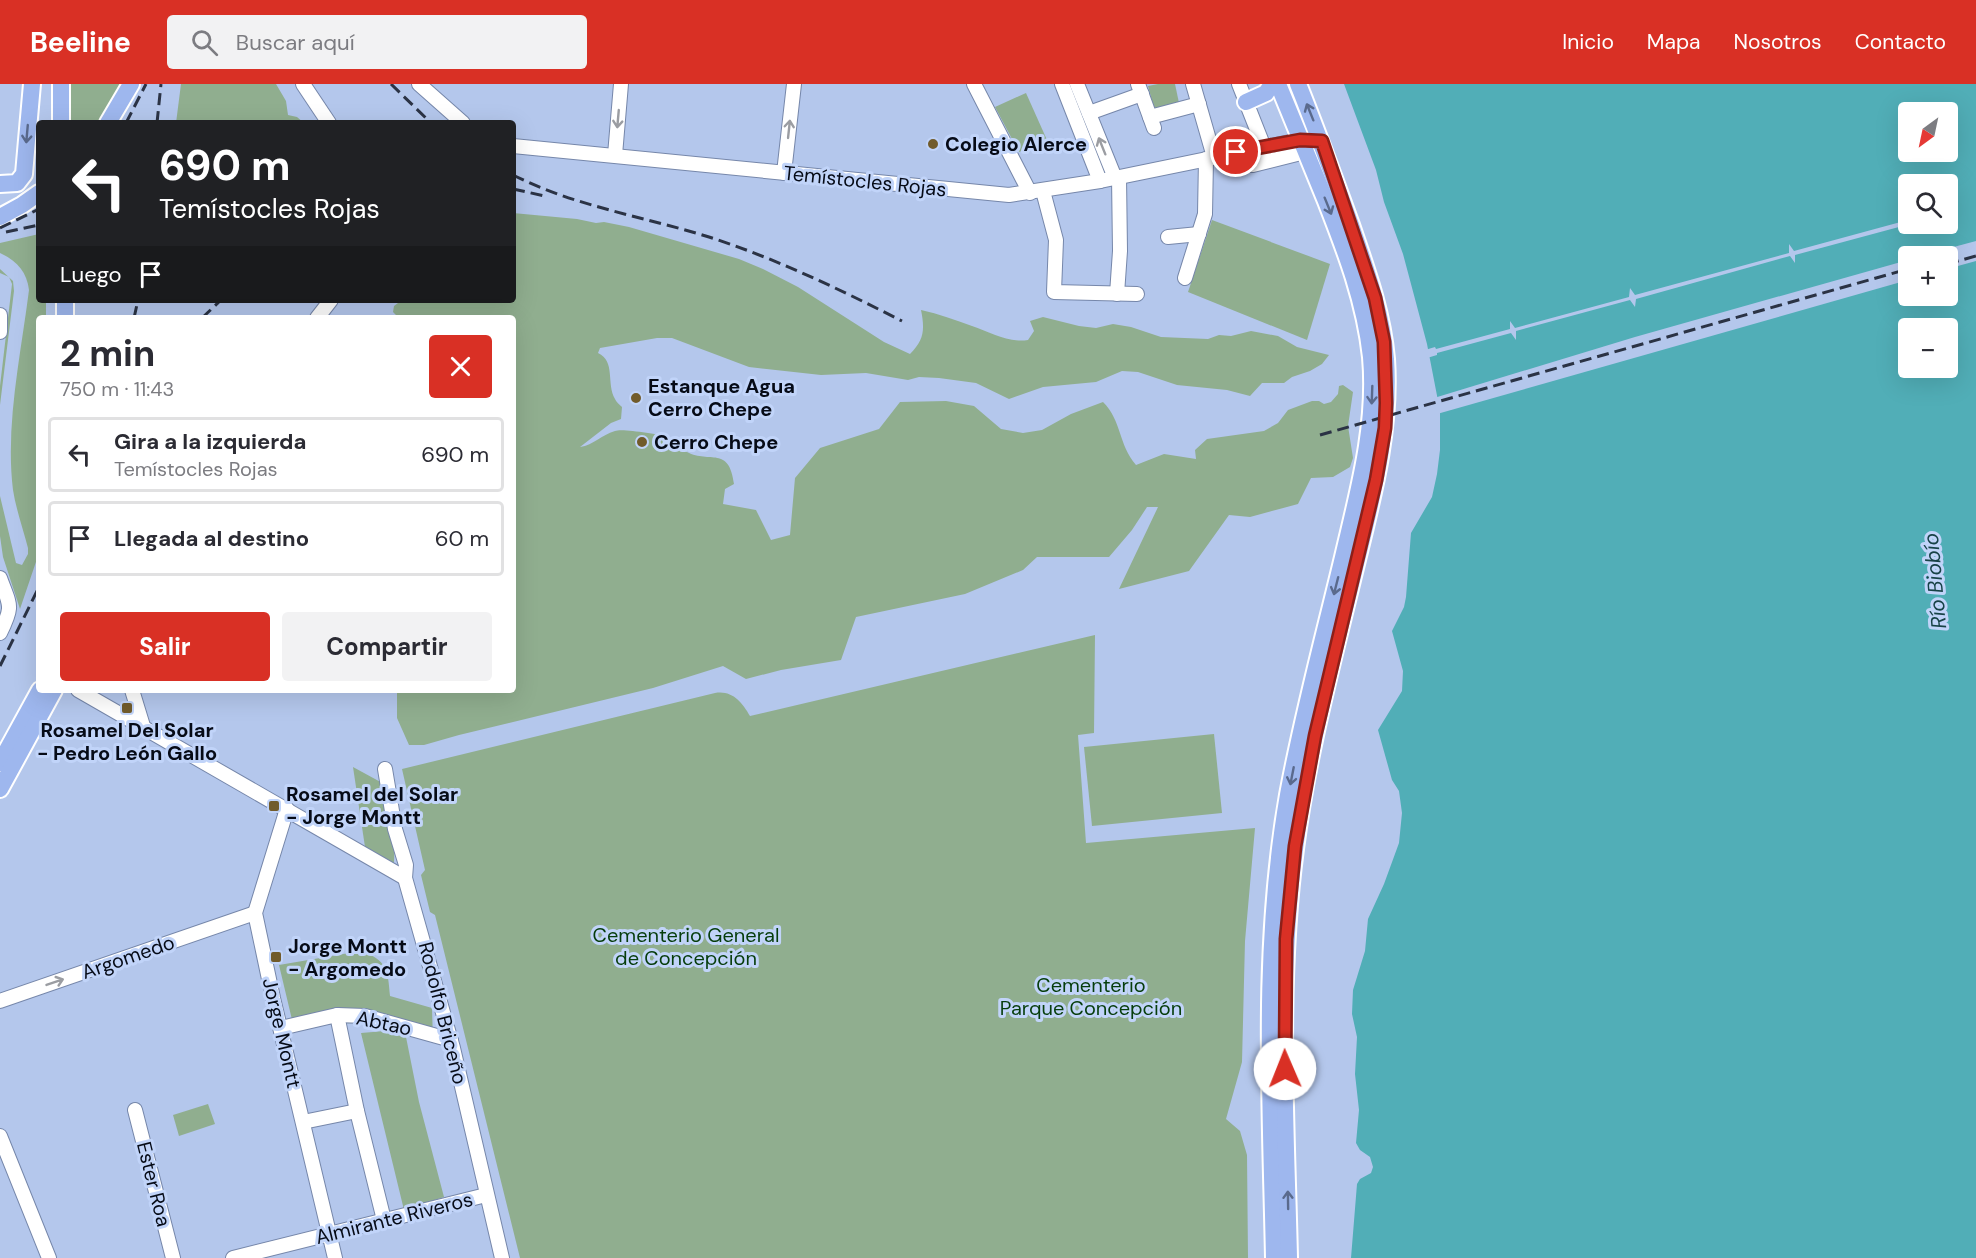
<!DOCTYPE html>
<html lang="es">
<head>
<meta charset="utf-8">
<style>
  body { margin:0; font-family:"DM Sans",sans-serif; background:#f2f2f3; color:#2b2b33; height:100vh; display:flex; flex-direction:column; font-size:22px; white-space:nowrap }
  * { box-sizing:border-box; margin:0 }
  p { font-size:20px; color:#7c7c81 }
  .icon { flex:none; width:33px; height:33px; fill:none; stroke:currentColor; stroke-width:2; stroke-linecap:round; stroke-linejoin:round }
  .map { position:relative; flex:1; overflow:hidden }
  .side { position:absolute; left:36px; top:231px; width:480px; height:378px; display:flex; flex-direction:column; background:#fff; border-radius:6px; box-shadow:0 6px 24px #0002 }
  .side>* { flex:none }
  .guide { position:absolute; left:36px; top:36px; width:480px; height:183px; border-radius:6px; box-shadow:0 6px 24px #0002; background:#202124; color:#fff; overflow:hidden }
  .needle { width:39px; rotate:213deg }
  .controls { position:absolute; left:1898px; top:18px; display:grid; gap:12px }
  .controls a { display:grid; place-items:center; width:60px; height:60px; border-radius:6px; background:#fff; box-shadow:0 6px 24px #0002; font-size:30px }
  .pin { position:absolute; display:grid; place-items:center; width:51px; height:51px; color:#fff; margin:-26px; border:3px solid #fff; border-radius:50%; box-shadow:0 2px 6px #0007 }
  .me { position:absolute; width:66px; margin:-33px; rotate:359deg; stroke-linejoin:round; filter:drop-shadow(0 0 4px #0008) }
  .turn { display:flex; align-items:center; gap:21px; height:126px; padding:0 24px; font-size:27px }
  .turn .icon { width:78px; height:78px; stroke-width:2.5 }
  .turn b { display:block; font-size:42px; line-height:51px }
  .then { display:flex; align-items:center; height:57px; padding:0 24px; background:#0003; gap:12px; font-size:22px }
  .round { display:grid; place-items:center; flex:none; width:63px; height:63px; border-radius:6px; background:#f2f2f3 }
  .overview { display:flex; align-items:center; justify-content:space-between; height:102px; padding:0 24px }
  h1 { font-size:36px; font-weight:700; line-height:45px }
  .action { display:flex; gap:12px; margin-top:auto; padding:12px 24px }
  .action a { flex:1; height:69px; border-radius:6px; background:#d93025; color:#fff; font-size:24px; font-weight:700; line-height:69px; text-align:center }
  .action a+a { background:#f2f2f3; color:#2b2b33 }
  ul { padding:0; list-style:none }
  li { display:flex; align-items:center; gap:18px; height:75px; margin:0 12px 9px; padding:0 12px; border:3px solid #e1e1e2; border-radius:6px }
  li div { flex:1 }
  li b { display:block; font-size:22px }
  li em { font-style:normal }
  header { display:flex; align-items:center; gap:36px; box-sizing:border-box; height:84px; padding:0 30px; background:#d93025; color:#fff }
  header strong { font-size:28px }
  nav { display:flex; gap:33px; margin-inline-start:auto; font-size:21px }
  .search { width:420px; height:54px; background:#f2f2f3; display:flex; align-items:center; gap:15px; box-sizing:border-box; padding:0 21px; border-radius:6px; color:#7c7c81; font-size:22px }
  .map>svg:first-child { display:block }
  .green { fill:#90ae8f }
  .water { fill:#51aeb7; fill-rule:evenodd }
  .pier { fill:#b4c7ec }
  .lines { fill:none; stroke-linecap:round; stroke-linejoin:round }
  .minor-casing { stroke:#7687aa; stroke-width:16 }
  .major-casing { stroke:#fff; stroke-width:20 }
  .minor { stroke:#fff; stroke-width:14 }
  .major { stroke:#9eb7ee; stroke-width:16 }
  .rail { stroke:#2b3345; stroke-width:3; stroke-dasharray:12 6; stroke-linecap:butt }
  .oneway { stroke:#5a6a8d }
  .oneway2 { stroke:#9b9da2 }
  .route-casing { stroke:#8d1f18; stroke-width:15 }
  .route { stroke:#d93025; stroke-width:10 }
  .poi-dot { fill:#715b2b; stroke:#c1d4f9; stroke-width:2 }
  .labels { text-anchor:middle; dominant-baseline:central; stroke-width:6; stroke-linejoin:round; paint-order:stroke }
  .poi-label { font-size:20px; font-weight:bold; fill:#060b17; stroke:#c1d4f9; text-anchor:start }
  .street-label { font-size:20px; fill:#060b17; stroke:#c1d4f9 }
  .park-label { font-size:20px; fill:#063d0b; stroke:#c1d4f9 }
  .water-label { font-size:21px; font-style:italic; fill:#174246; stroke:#c1d4f9 }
</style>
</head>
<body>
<header>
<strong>Beeline</strong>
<div class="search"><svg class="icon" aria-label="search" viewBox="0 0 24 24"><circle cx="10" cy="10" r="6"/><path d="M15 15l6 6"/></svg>Buscar aquí</div>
<nav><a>Inicio</a><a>Mapa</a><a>Nosotros</a><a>Contacto</a></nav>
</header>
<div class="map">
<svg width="1976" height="1174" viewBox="0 0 1976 1174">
  <rect width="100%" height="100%" fill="#b4c7ec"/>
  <g class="green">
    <path d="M71 0H123L100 39H70Z"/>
    <path d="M181 0H276L286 17 288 31 297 33 304 39H176Z"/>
    <path d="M1158 0H1175L1179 19 1154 24 1148 2Z"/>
    <path d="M1026 9 1047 56 1019 68 995 23Z"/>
    <path d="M513 129 577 135 596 139 604 138 629 143 739 175 763 185 798 203 884 258 910 270C924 256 925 246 921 226 939 230 955 236 972 242 990 248 1008 259 1028 256L1034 247 1030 237 1043 233 1079 242 1096 244 1113 240 1131 243 1161 253 1208 255 1219 251 1231 252 1251 247 1278 252 1297 263 1329 271 1322 280 1310 287 1292 293 1284 299H1262L1250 312 1227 306 1177 301 1138 288 1122 287 1096 298 1043 303 1009 315 976 299 939 294 919 293 908 296 866 289 821 291 749 283 672 254H657L600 264 598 269C616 277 606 300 615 315 616 318 619 320 622 323L621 335 611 339 580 363C594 361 601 351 615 347 623 344 657 351 669 352 674 359 680 365 687 368 710 380 729 361 734 400L725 405 723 420 756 426 771 456 790 451 795 394 820 364 879 345 900 318 946 317 974 322 1001 345 1023 349 1042 346 1071 330 1103 318C1122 337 1118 360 1136 381L1164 370 1196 375 1195 366 1207 355 1264 347 1278 339 1288 326 1312 317H1319L1324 320 1331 318 1338 310 1339 302 1343 301 1353 308 1348 342 1353 374 1350 383 1333 393 1311 394 1298 420 1250 433 1229 431 1189 487 1119 505 1158 423H1147L1132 446 1109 473H1037L1023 486 965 510 856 533 841 576 781 586 746 595 723 582 653 604 459 651 424 661H409L397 634V606H513V234H399L393 228 394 222 402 216H513Z"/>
    <path d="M1212 136 1330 180 1307 256 1188 208Z"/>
    <path d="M39 150V216H46V234H39V469L20 525 3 473 0 452V412L16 479 22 481 28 470V464C23 445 16 425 13 406 5 341 21 270 29 206 27 188 17 177 0 169V159Z"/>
    <path d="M0 185 13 197 14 207 0 321V302L12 200 9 193 0 189Z"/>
    <path d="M1095 551 1094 649 1078 651 1086 759 1255 744 1245 857 1242 978 1226 1035 1240 1047 1247 1071 1248 1174H520L435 831 430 828 421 791 425 786 402 685 715 609C732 606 742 618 750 632Z"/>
    <path d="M1214 650 1222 729 1092 742 1084 663Z"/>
    <path d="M353 683 386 701 395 745 394 779 365 763Z"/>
    <path d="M361 867C387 876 388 886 390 912L432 924 433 957 405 948 419 1018 444 1113 404 1126 361 949 397 946C366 933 327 942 294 944L279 881Z"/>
    <path d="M208 1020 215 1040 179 1052 173 1031Z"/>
  </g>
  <path class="water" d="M1344 0H1976V1174H1351L1357 1100 1360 1095 1371 1089 1373 1083 1370 1073 1360 1066 1356 1059 1359 1026 1355 990 1357 953 1352 930 1353 906 1365 867 1368 835 1384 800 1399 759 1402 729 1399 707 1392 696 1378 646 1402 607 1403 587 1392 547 1404 523 1406 513 1411 449 1432 413 1437 390 1440 366V327L1427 260 1403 170 1384 118 1376 86ZM1908 28H1947V68H1908ZM1908 100H1947V140H1908ZM1908 172H1947V212H1908ZM1908 244H1947V284H1908Z"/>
  <g class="pier">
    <path d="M1908 136V140H1910L1795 171V179L1790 172 1636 215 1635 223 1630 216 1516 247V256L1511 249 1437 269V271L1427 274 1425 266 1435 263 1436 265 1510 245V237L1515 244 1629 213 1630 204 1635 211 1789 169V160L1794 167Z"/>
    <path d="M1976 157V177L1947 185V172H1920Z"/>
    <path d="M1908 176V196L1437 330 1434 314 1635 253Z"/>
  </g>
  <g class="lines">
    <g class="minor-casing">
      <g id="minor">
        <path d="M303 0 329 39"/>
        <path d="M419 0 463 39"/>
        <path d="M974 0 1030 109"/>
        <path d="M1062 0 1100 97"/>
        <path d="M1077 0 1115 94"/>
        <path d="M1138 0 1154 44"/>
        <path d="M1193 0 1214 73"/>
        <path d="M1239 0 1267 71"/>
        <path d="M1089 29 1142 10"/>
        <path d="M1150 33 1199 20"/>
        <path d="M513 62 1009 111 1100 97 1300 56H1310"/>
        <path d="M615 71 621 0"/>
        <path d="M1216 74 1237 79 1253 81 1305 68 1312 63"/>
        <path d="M784 89 794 0"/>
        <path d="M1043 107 1056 156 1054 208 1137 210"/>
        <path d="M1168 153 1199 150"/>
        <path d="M1185 194 1205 130 1206 75"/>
        <path d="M1117 210 1120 167 1119 93"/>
        <path d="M0 231V248"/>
        <path d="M317 234 331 216"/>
        <path d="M0 494C10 522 14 521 0 549"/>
        <path d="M78 606 405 794"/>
        <path d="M132 606 143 642"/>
        <path d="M385 685 395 745 406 781 405 794 453 964 502 1174"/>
        <path d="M287 725 255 829 273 914 335 1174"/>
        <path d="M0 917 255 829"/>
        <path d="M337 931 357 1027 384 1136"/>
        <path d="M281 944 337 931 365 932 451 956"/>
        <path d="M135 1026 173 1174"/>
        <path d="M303 1038 357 1027"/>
        <path d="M0 1052 49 1174"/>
        <path d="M233 1174 486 1111"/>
      </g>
    </g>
    <g class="major-casing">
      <g id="major">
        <path d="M61 0V39"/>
        <path d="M1246 18 1266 9 1272 0"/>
        <path d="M108 39 131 0"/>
        <path d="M0 100 17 99 24 90 32 0"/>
        <path d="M0 133 22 121 39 109"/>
        <path d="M65 216V234"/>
        <path d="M0 679 40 606"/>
        <path d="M0 705 54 606"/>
        <path d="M1274 1174C1271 1019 1261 864 1288 711 1303 629 1325 549 1344 469 1359 405 1377 340 1371 273 1365 218 1346 168 1326 117 1310 78 1294 39 1278 0"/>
        <path d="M1289 1174C1286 1038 1277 900 1295 765 1307 671 1332 579 1354 488 1371 418 1391 348 1386 275 1382 228 1366 185 1351 141 1334 94 1317 47 1298 0"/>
      </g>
    </g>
    <use href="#minor" class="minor"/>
    <use href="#major" class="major"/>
    <g class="rail">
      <path d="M391 0 431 39"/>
      <path d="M126 39 146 0"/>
      <path d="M157 39 161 0"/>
      <path d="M513 91C574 122 645 133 709 153 777 175 839 205 902 237"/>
      <path d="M513 105 545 112"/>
      <path d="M0 144 39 125"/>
      <path d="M6 148 39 141"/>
      <path d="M1947 180 1976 172"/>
      <path d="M134 234 138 216"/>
      <path d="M202 234 221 216"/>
      <path d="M1320 351 1908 185"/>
      <path d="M0 582 39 503"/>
    </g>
  </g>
  <defs><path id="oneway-shaft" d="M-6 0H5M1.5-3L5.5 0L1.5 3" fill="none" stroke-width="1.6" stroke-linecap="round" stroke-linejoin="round" transform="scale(1.5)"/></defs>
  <g class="oneway">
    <use href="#oneway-shaft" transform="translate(1310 28) rotate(-112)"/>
    <use href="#oneway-shaft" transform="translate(27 50) rotate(95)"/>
    <use href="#oneway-shaft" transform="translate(1328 122) rotate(68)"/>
    <use href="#oneway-shaft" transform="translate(1372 311) rotate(92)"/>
    <use href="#oneway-shaft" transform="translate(1336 502) rotate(104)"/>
    <use href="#oneway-shaft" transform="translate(1292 692) rotate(101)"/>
    <use href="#oneway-shaft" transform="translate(1288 1116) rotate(-91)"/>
  </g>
  <g class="oneway2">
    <use href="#oneway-shaft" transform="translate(618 35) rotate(95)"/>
    <use href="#oneway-shaft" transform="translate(789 45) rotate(-84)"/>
    <use href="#oneway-shaft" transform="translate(1102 62) rotate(-112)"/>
    <use href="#oneway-shaft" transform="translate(55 898) rotate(-19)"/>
  </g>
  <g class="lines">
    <g class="route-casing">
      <path id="route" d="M1236 68 1300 56 1322 57 1375 214 1384 258 1386 319 1385 344 1376 396 1315 652 1295 762 1286 855 1285 985"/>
    </g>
    <use href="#route" class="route"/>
  </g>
  <g class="poi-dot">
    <circle cx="933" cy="60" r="6"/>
    <circle cx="636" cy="314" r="6"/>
    <circle cx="642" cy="358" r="6"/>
    <rect x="121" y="618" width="12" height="12" rx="3"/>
    <rect x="268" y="716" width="12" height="12" rx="3"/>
    <rect x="270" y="867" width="12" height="12" rx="3"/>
  </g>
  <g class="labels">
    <g class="poi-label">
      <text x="945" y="60">Colegio Alerce</text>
      <text x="648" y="302">Estanque Agua<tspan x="648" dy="23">Cerro Chepe</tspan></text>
      <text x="654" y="358">Cerro Chepe</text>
      <text x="127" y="646" text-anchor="middle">Rosamel Del Solar<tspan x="127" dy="23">- Pedro León Gallo</tspan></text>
      <text x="286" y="710">Rosamel del Solar<tspan x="286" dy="23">- Jorge Montt</tspan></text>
      <text x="288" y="862">Jorge Montt<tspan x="288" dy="23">- Argomedo</tspan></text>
    </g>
    <g class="street-label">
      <text transform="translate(865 97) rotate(6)">Temístocles Rojas</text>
      <text transform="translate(128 873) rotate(-19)">Argomedo</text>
      <text transform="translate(443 929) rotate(76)">Rodolfo Briceño</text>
      <text transform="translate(384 939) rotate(12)">Abtao</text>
      <text transform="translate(282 949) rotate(77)">Jorge Montt</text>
      <text transform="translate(154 1100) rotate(76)">Ester Roa</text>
      <text transform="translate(394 1134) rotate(-14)">Almirante Riveros</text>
    </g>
    <g class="park-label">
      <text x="686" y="851">Cementerio General<tspan x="686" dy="23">de Concepción</tspan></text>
      <text x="1091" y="901">Cementerio<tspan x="1091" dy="23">Parque Concepción</tspan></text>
    </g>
    <g class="water-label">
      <text transform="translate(1935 497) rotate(-95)">Río Biobío</text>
    </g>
  </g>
</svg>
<div class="controls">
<a><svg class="needle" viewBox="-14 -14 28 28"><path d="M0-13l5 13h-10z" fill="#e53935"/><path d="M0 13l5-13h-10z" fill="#7c7c81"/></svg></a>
<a><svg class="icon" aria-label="search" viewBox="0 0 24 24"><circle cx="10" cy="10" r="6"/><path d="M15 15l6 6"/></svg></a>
<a>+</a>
<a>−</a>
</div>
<div class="pin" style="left:1236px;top:68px;background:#d93025"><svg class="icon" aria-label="arrive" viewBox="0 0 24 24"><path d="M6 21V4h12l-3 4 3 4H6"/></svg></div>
<svg class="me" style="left:1285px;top:985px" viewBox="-20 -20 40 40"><circle r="19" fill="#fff"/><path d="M0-13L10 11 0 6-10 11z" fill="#d93025"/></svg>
<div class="guide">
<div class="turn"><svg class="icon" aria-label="left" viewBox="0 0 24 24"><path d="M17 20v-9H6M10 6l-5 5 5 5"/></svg><div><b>690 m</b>Temístocles Rojas</div></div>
<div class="then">Luego<svg class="icon" aria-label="arrive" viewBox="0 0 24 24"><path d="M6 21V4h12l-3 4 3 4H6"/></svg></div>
</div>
<section class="side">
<div class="overview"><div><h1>2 min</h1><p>750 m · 11:43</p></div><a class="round" style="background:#d93025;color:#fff"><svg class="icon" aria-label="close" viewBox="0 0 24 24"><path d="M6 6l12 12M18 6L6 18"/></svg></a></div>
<ul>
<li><svg class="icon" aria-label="left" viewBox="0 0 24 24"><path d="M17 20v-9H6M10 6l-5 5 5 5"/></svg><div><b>Gira a la izquierda</b><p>Temístocles Rojas</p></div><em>690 m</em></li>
<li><svg class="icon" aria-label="arrive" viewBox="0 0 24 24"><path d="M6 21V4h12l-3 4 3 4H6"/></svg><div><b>Llegada al destino</b></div><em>60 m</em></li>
</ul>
<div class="action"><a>Salir</a><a>Compartir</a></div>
</section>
</div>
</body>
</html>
